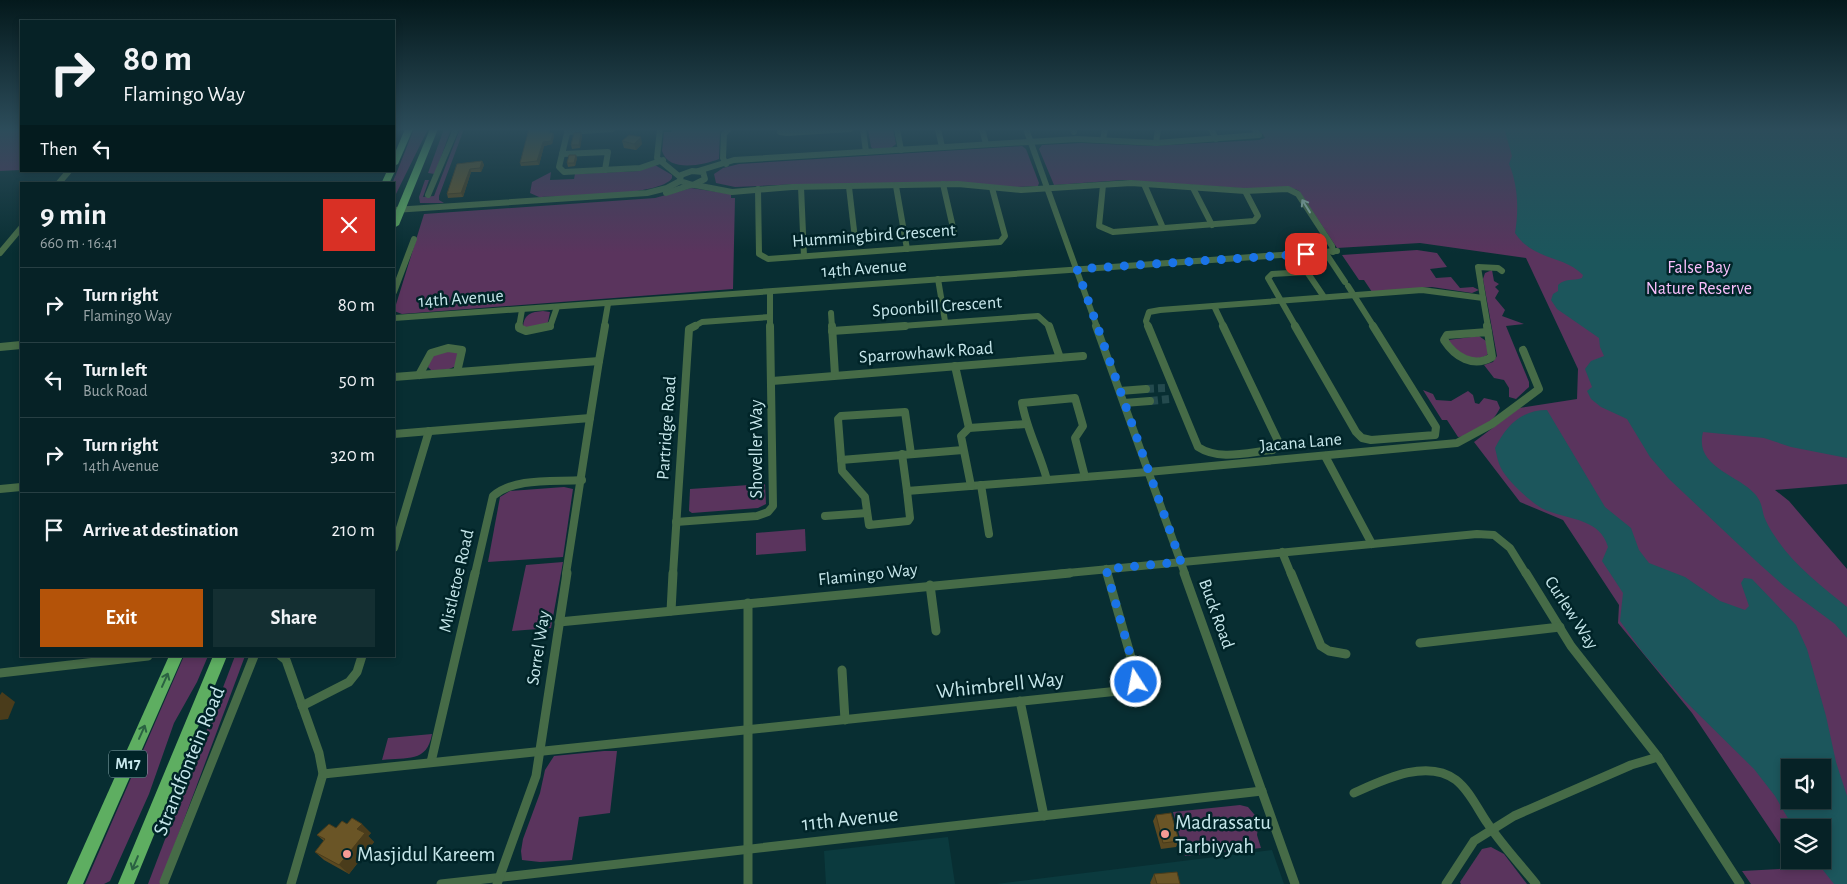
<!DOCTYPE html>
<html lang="en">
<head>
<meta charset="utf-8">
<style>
  body { margin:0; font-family:"Alegreya Sans",sans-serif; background:#142f32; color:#f1f3f6; height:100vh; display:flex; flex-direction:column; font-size:19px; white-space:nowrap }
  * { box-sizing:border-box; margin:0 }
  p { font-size:16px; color:#98a4a7 }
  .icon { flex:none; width:28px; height:28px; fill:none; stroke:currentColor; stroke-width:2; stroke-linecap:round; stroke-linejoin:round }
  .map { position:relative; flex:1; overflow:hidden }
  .details { position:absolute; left:20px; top:182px; width:375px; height:475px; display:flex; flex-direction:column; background:#062226; border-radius:0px; box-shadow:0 2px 8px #0003,0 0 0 1px #273f43 }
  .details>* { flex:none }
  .banner { position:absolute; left:20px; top:20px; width:375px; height:152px; border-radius:0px; box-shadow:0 2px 8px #0003,0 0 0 1px #273f43; background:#062226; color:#f1f3f6; overflow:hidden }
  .controls { position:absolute; left:1781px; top:759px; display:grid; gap:10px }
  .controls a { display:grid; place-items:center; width:50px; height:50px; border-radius:0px; background:#062226; box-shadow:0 2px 8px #0003,0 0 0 1px #273f43; font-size:25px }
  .pin { position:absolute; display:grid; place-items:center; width:42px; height:42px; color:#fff; margin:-21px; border-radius:10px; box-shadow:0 2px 8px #0006 }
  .me { position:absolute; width:55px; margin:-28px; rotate:349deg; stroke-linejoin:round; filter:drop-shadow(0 0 4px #0008) }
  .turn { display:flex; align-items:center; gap:18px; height:105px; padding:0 20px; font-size:22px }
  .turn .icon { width:65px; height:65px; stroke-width:2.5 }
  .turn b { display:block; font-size:35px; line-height:42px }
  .then { display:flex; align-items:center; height:48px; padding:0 20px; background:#0003; gap:10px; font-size:19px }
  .round { display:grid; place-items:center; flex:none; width:52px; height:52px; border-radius:0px; background:#142f32 }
  .head { display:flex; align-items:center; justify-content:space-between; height:85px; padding:0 20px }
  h1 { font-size:30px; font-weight:600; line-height:38px }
  .action { display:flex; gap:10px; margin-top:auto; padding:10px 20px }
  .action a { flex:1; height:58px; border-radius:0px; background:#b45309; color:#fff; font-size:20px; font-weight:600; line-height:58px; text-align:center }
  .action a+a { background:#142f32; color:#f1f3f6 }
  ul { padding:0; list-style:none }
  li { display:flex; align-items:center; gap:15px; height:75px; padding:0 20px; border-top:1px solid #273f43 }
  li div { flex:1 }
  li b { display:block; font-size:19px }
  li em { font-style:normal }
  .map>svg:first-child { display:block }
  .built { fill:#0b3a3e }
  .green { fill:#5a345d; fill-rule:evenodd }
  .water { fill:#1c565c; fill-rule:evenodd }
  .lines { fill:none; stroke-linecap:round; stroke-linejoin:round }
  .street-tunnel { stroke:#244a4e; stroke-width:8; stroke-dasharray:8 4; stroke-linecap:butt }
  .street-far2 { stroke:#466b47; stroke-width:6 }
  .street-far1 { stroke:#466b47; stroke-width:8 }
  .street { stroke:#466b47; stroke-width:9 }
  .primary { fill:#5eae61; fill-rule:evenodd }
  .wall { fill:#5b4921 }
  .shaded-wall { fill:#4a3c1b }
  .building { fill:#6a5526; stroke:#4a3c1b }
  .oneway { stroke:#93b5a9 }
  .oneway2 { stroke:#2a6242 }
  .route { stroke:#1a73e8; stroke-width:9; stroke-dasharray:0 16.2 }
  .poi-dot { fill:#f59c95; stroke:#002428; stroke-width:2 }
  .labels { text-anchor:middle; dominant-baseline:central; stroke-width:5; stroke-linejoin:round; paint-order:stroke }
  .shield { fill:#002428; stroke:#8bacb0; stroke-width:1 }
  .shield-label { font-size:16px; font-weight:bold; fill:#c6e7eb }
  .street-label { font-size:18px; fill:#c6e7eb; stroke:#002428 }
  .park-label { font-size:18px; fill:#f9bffc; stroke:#002428 }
  .near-street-label { font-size:21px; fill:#c6e7eb; stroke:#002428 }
  .near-poi-label { font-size:21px; fill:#c6e7eb; stroke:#002428; text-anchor:start }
</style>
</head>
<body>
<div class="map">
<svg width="1847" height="884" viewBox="0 0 1847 884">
  <rect width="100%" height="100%" fill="#082e32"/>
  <g class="built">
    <path d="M948 837 955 884H826L824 851Z"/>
    <path d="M1272 850 1284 884H996Z"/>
  </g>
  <g class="green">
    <path d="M0 129H21V170L0 171Z"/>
    <path d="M414 129H428L394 198 392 184Z"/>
    <path d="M444 129H451L435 174 428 173Z"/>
    <path d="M460 129H464L439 196V200L444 203H420L419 197 425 180H429L423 197 434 196Z"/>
    <path d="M672 129H724L720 131 719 159C703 165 669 173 662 151L664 132H671Z"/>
    <path d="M868 129H893L896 144 891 148 873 149 871 147Z"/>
    <path d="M1259 129H1847V484L1775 490 1789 501 1847 569V884H1751L1742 871 1796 868 1791 860H1822V828H1790V859L1692 713 1618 623 1619 605 1563 520 1520 502 1474 442 1519 408 1577 399 1578 369 1526 258 1420 243 1337 248 1299 191 1295 189H1253L1123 180 1054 185 1039 149 1042 145 1081 143 1152 146 1259 140 1265 138ZM1790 768H1822V800H1790Z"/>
    <path d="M1022 146 1026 149 1039 183 1038 186 1017 187 799 184 735 187 716 183 714 174 723 168 739 164Z"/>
    <path d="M655 165 672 175V178C662 196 563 196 539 197L530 193 532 182 551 172 550 180 574 179 575 174 639 171Z"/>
    <path d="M691 188 731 194V198H735L733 289 402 314 394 311 424 214 655 198Z"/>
    <path d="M1417 250 1437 253 1447 267 1430 269 1436 278 1451 277 1460 288 1473 287 1479 290 1472 293 1432 287 1372 292 1364 280H1359L1342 255Z"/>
    <path d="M1492 270 1494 281 1499 284 1495 287 1499 291 1495 298 1505 310 1502 316 1524 324 1506 326 1529 382V387L1516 399 1509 397V388L1504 380 1494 378 1484 365 1493 362 1497 356 1483 279 1485 273Z"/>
    <path d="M543 311 550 312 548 322 545 326 525 329 523 327C524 314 531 312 543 311Z"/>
    <path d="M1479 336 1486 341 1488 354C1482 360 1465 360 1458 354 1454 351 1451 344 1448 340Z"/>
    <path d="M449 350 459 353 456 366 449 369 432 371 428 367 431 355Z"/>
    <path d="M1423 390 1433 394 1436 400 1451 401 1468 391 1473 395 1475 403 1479 404 1484 398 1497 401 1500 408C1493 423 1475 436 1458 437L1447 420H1442Z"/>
    <path d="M765 484 766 504 758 508 692 513 689 511 690 489Z"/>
    <path d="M564 487 573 489 563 557 488 562 500 497 510 491Z"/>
    <path d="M805 529 806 551 756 555V533Z"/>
    <path d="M563 562 551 628 512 631 526 565Z"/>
    <path d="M184 656H208L197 682 174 723 149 794 110 881 104 884H85Z"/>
    <path d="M235 656H245L160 884H148Z"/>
    <path d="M432 734C427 763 407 757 382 760L388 738Z"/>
    <path d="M604 751H617L610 813 579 817 572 860 540 862 522 860 521 851 523 839 540 793 545 770 554 756Z"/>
    <path d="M1240 805 1248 807 1259 820 1257 835 1261 848 1185 856 1173 812Z"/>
    <path d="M1491 847 1504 854 1527 884H1461L1460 882 1482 849Z"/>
  </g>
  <g class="water">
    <path d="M1502 129H1847V458L1791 447 1764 438 1703 432C1694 467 1737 474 1755 494 1764 505 1761 511 1766 521 1769 528 1774 535 1778 541 1796 567 1823 587 1847 607V638L1835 624 1785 587 1756 561 1669 479 1650 457 1627 419 1601 407 1591 399 1587 391 1592 387 1585 369 1591 361 1604 356 1600 347 1599 338 1557 309 1551 300 1553 294 1558 291V285C1565 278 1573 281 1582 278L1583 275C1564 255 1533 261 1515 233 1519 210 1518 185 1509 164L1512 156 1505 131Z"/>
    <path d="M1547 410 1605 507 1631 528 1639 550 1649 563 1685 577 1720 601 1745 610 1749 606 1741 583 1744 578 1752 579 1796 625 1807 649 1826 716 1836 762 1847 796V884H1834L1815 860H1822V828L1793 827 1775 796 1754 769 1685 701 1644 654 1620 621 1623 593 1602 561 1608 547C1600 519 1571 520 1548 511 1535 507 1509 482 1502 470 1498 463 1497 456 1495 448 1506 426 1521 410 1547 410ZM1790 768H1822V800H1790Z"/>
  </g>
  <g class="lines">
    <g class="street-tunnel">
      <path d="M1146 389 1165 388"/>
      <path d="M1150 401 1169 399"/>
    </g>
    <g class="street-far2">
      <path d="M568 129 559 167 564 172 640 168 663 160"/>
      <path d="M660 129 657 158 680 177"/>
      <path d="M780 129V132L787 133 850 129"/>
      <path d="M863 129 866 152"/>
      <path d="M897 129 901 150"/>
      <path d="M938 129 942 147"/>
      <path d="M982 129 986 144"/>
      <path d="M1026 129 1097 327"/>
      <path d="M1073 129 1074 132"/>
      <path d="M1211 129 1216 139"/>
      <path d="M567 132 612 129"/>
      <path d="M1103 140 1105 129"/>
      <path d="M1156 143 1158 129"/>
      <path d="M562 154 608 152 605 170"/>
      <path d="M726 164 723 158 724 134 729 129"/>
      <path d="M692 171 703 172 705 179 693 185 680 181 681 175Z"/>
      <path d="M698 171 734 160 1077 139 1156 143 1259 135 1255 129"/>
      <path d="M58 184 69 171"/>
      <path d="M943 184 954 232"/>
      <path d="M1144 184 1163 228"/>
      <path d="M695 185 732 192 792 187 958 184 1021 190 1131 183 1245 191 1288 189 1298 194 1332 246 1333 252"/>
      <path d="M1103 185 1099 226 1113 232 1254 221 1258 216 1245 191"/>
      <path d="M896 186 907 249"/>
      <path d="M801 187 804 256"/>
      <path d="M849 187 855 239"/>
      <path d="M1193 188 1212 225"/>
      <path d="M758 189 759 254 768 259 1000 242 1005 236 992 188"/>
      <path d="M666 193 691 185"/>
      <path d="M428 195 456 129"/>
      <path d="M394 210 647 193 667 188 680 181"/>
      <path d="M1325 252 1345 282"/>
      <path d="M0 253 21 228"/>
      <path d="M938 279 945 321"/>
      <path d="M1348 286 1374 327"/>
      <path d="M394 292 414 239"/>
      <path d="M770 292V327"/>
      <path d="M1483 298 1478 267 1498 268 1502 271"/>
      <path d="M1214 306 1224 327"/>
      <path d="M831 313 832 327"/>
      <path d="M394 318 1337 251"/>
      <path d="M519 327 522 310"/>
      <path d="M550 327 557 307"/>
      <path d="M604 327 608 304"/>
      <path d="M693 327 702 322 770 317"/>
      <path d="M888 327 1038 316 1050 327"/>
      <path d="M1148 327 1146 321 1149 312 1160 310 1422 290 1483 298 1488 327"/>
      <path d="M1296 327 1268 278 1272 274 1307 272 1324 297"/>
    </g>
    <g class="street-far1">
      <path d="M519 326V328L526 331 550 326"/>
      <path d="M832 326 835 375"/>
      <path d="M1049 326 1060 358"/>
      <path d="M1096 326 1185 574"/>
      <path d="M1148 326 1198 447C1219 461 1249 452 1273 450L1279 443 1223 326"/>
      <path d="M1295 326 1356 432 1362 438 1371 440 1435 435 1436 427 1373 326"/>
      <path d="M1487 326 1488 332"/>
      <path d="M832 331 905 326"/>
      <path d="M1488 332 1492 357C1473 368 1455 357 1444 340L1447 335Z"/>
      <path d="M0 347 21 345"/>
      <path d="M955 366 969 428"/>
      <path d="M419 375 431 353 448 348 462 350 457 372"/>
      <path d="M394 377 599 361 605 326"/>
      <path d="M772 381 1083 356"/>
      <path d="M1120 391 1146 389"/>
      <path d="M1124 403 1150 401"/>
      <path d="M590 418 599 361"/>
      <path d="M394 434 590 418 566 574"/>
      <path d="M902 454 907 491 1148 472 1457 443 1492 424 1539 389 1523 350"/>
      <path d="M1325 456 1372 544"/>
      <path d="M841 460 963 450"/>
      <path d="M1047 480C1040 453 1027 431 1022 403L1075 398 1083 426 1075 438 1085 477"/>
      <path d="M981 485 989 534"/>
      <path d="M971 486 961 436 969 428 1026 424"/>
      <path d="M0 489 21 487"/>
      <path d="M907 491 910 518 908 521 869 525 865 497 842 471 838 419 841 416 905 412 911 454"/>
      <path d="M825 516 867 513"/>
      <path d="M676 522 757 516 768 512 773 506 770 326"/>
      <path d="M394 548 429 431"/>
      <path d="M1282 552 1291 574"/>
      <path d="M1106 569 1108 574"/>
      <path d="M475 574 493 496C515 477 554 482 582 480"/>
      <path d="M673 574 689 329 695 326"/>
      <path d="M1057 574 1477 534 1494 535 1510 548 1526 574"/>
    </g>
    <g class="street">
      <path d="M1184 573 1295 884"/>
      <path d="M1291 573 1321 646 1329 651 1346 654"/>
      <path d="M1526 573 1571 646 1658 757 1740 884"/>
      <path d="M930 585 936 631"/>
      <path d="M748 603V884"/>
      <path d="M671 611 673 573"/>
      <path d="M559 622 1070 573"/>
      <path d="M1420 643 1560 627"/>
      <path d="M281 656 286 660 319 753 323 774 291 884"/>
      <path d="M842 670 845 720"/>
      <path d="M0 673 148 656"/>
      <path d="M1020 701 1044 816"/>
      <path d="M302 706 349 682 357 672 362 656"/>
      <path d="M431 762 475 573"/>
      <path d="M323 774 1128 690 1136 682V675L1107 573"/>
      <path d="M1354 793C1383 780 1427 758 1456 780 1470 791 1478 810 1488 824 1502 845 1520 864 1536 884"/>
      <path d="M164 882 254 656"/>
      <path d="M441 884 1262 791"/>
      <path d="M497 884 536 776 567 573"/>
      <path d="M1446 884 1474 841 1514 816 1631 765 1658 757"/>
    </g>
    <g class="primary">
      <path d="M405 129H413L398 164 394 166V155Z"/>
      <path d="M430 129H438L399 225 394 228V215Z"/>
      <path d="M394 169 395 171 389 184H381L387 171H394Z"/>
      <path d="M169 656H183L83 884H67Z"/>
      <path d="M213 656H227L134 884H118Z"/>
    </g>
  </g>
  <g class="wall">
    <path d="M581 132 582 136 580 148 572 149 571 145Z"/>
    <path d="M551 133H553L554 136 552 144 544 146 539 165 521 166 520 163Z"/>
    <path d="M622 141 642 144 636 150 624 148Z"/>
    <path d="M577 158 575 166 568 167 567 163Z"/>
    <path d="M482 161 484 165 481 172H471L463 197 448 198 447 194 457 164Z"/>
    <path d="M1156 815 1179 841 1176 847 1161 849 1153 821Z"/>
    <path d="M347 824 371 833 368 836 374 842 349 874 324 860 315 852 324 841 317 835Z"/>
    <path d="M1154 874 1180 884H1151L1150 883Z"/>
  </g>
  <g class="shaded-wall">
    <path d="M581 132 582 136 580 148 579 145Z"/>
    <path d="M553 133 554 136 552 144 544 146 539 165 537 161 543 142Z"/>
    <path d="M641 137 642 144 636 150 634 144Z"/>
    <path d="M576 155 577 158 575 166 574 163Z"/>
    <path d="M482 161 484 165 481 172 480 168Z"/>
    <path d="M470 169 471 172 463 197 461 193Z"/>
    <path d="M2 692 15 702 8 719 0 720V695Z"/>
    <path d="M362 824 371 833 368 836 374 842 349 874 339 865 357 829Z"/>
  </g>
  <g class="building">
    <path d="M529 129H550L549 133H553L551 141 543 142 537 161 520 163Z"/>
    <path d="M581 132 579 145H571L574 133Z"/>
    <path d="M629 135 641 137 634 144 622 141Z"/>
    <path d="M569 155H576L574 163H567Z"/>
    <path d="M482 161 480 168 470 169 461 193 447 194 457 164Z"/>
    <path d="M1171 813 1179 841 1163 843 1156 815Z"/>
    <path d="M352 818 362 824 357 829 365 833 339 865 315 852 325 839 317 835 329 824 336 828 342 821 347 824Z"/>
    <path d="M1177 872 1180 884H1157L1154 874Z"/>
  </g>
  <defs><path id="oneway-shaft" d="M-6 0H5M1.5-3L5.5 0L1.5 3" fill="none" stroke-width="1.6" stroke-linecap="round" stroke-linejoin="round" transform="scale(1.25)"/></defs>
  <use class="oneway" href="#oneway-shaft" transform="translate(1306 206) rotate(-122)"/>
  <g class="oneway2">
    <use href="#oneway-shaft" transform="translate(165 680) rotate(-66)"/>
    <use href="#oneway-shaft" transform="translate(142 732) rotate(-66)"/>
    <use href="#oneway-shaft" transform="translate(135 863) rotate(113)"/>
  </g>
  <linearGradient id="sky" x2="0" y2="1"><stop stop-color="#04191c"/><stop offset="0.51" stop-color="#2c4c5a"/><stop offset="1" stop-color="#2c4c5a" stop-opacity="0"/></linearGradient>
  <rect width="1847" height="253" fill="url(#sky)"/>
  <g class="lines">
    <path class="route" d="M1136 682V675L1106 569 1181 562 1077 269 1306 254"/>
  </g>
  <g class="poi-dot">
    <circle cx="1165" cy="834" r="5"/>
    <circle cx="347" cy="854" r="5"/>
  </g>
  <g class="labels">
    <rect class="shield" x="109" y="750.5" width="38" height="27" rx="4"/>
    <g class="shield-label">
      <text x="128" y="764">M17</text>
    </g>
    <g class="street-label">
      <text transform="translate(874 236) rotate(-4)">Hummingbird Crescent</text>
      <text transform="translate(864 269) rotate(-4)">14th Avenue</text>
      <text transform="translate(461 299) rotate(-4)">14th Avenue</text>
      <text transform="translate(937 307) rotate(-4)">Spoonbill Crescent</text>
      <text transform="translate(926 353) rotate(-4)">Sparrowhawk Road</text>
      <text transform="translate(667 428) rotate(-86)">Partridge Road</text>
      <text transform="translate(1301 443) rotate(-5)">Jacana Lane</text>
      <text transform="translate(757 449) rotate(-90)">Shoveller Way</text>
      <text transform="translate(868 575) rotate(-6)">Flamingo Way</text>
      <text transform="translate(457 581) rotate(-77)">Mistletoe Road</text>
      <text transform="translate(1571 613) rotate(57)">Curlew Way</text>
      <text transform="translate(1216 614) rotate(70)">Buck Road</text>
      <text transform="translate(539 648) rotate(-81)">Sorrel Way</text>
    </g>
    <g class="park-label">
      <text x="1699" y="268">False Bay<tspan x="1699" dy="21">Nature Reserve</tspan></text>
    </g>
    <g class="near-street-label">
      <text transform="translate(1000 685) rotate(-6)">Whimbrell Way</text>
      <text transform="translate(189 761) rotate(-68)">Strandfontein Road</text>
      <text transform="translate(850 819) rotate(-6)">11th Avenue</text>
    </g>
    <g class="near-poi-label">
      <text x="1175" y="822">Madrassatu<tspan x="1175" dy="24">Tarbiyyah</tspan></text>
      <text x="357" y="854">Masjidul Kareem</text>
    </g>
  </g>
</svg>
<div class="controls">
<a><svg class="icon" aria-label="sound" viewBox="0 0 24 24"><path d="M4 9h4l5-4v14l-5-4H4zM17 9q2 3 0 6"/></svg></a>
<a><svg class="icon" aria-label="layers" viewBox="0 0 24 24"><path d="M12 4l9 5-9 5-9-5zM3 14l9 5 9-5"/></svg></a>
</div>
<div class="pin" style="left:1306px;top:254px;background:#d93025"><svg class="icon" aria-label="arrive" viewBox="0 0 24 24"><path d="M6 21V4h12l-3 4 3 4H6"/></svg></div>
<svg class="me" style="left:1136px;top:682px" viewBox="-20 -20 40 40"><circle r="17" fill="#1a73e8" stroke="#fff" stroke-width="3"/><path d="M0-11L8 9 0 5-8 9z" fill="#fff"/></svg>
<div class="banner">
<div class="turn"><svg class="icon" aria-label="right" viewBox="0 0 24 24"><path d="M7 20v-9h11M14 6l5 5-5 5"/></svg><div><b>80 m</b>Flamingo Way</div></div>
<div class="then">Then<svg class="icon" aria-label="left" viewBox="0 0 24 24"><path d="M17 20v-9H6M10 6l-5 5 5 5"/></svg></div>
</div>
<section class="details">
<div class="head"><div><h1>9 min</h1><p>660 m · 16:41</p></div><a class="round" style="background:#d93025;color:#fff"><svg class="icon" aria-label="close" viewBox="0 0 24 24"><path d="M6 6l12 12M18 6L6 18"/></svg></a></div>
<ul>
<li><svg class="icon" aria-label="right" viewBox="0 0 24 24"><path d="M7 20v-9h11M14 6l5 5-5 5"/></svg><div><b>Turn right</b><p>Flamingo Way</p></div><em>80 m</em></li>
<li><svg class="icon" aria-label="left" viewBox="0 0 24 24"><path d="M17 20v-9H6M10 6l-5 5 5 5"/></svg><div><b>Turn left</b><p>Buck Road</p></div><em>50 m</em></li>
<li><svg class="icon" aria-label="right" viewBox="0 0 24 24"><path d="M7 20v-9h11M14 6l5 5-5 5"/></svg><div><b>Turn right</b><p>14th Avenue</p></div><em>320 m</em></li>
<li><svg class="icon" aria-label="arrive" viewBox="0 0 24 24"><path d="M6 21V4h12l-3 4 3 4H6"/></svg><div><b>Arrive at destination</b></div><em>210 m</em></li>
</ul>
<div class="action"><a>Exit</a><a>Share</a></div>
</section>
</div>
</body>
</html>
